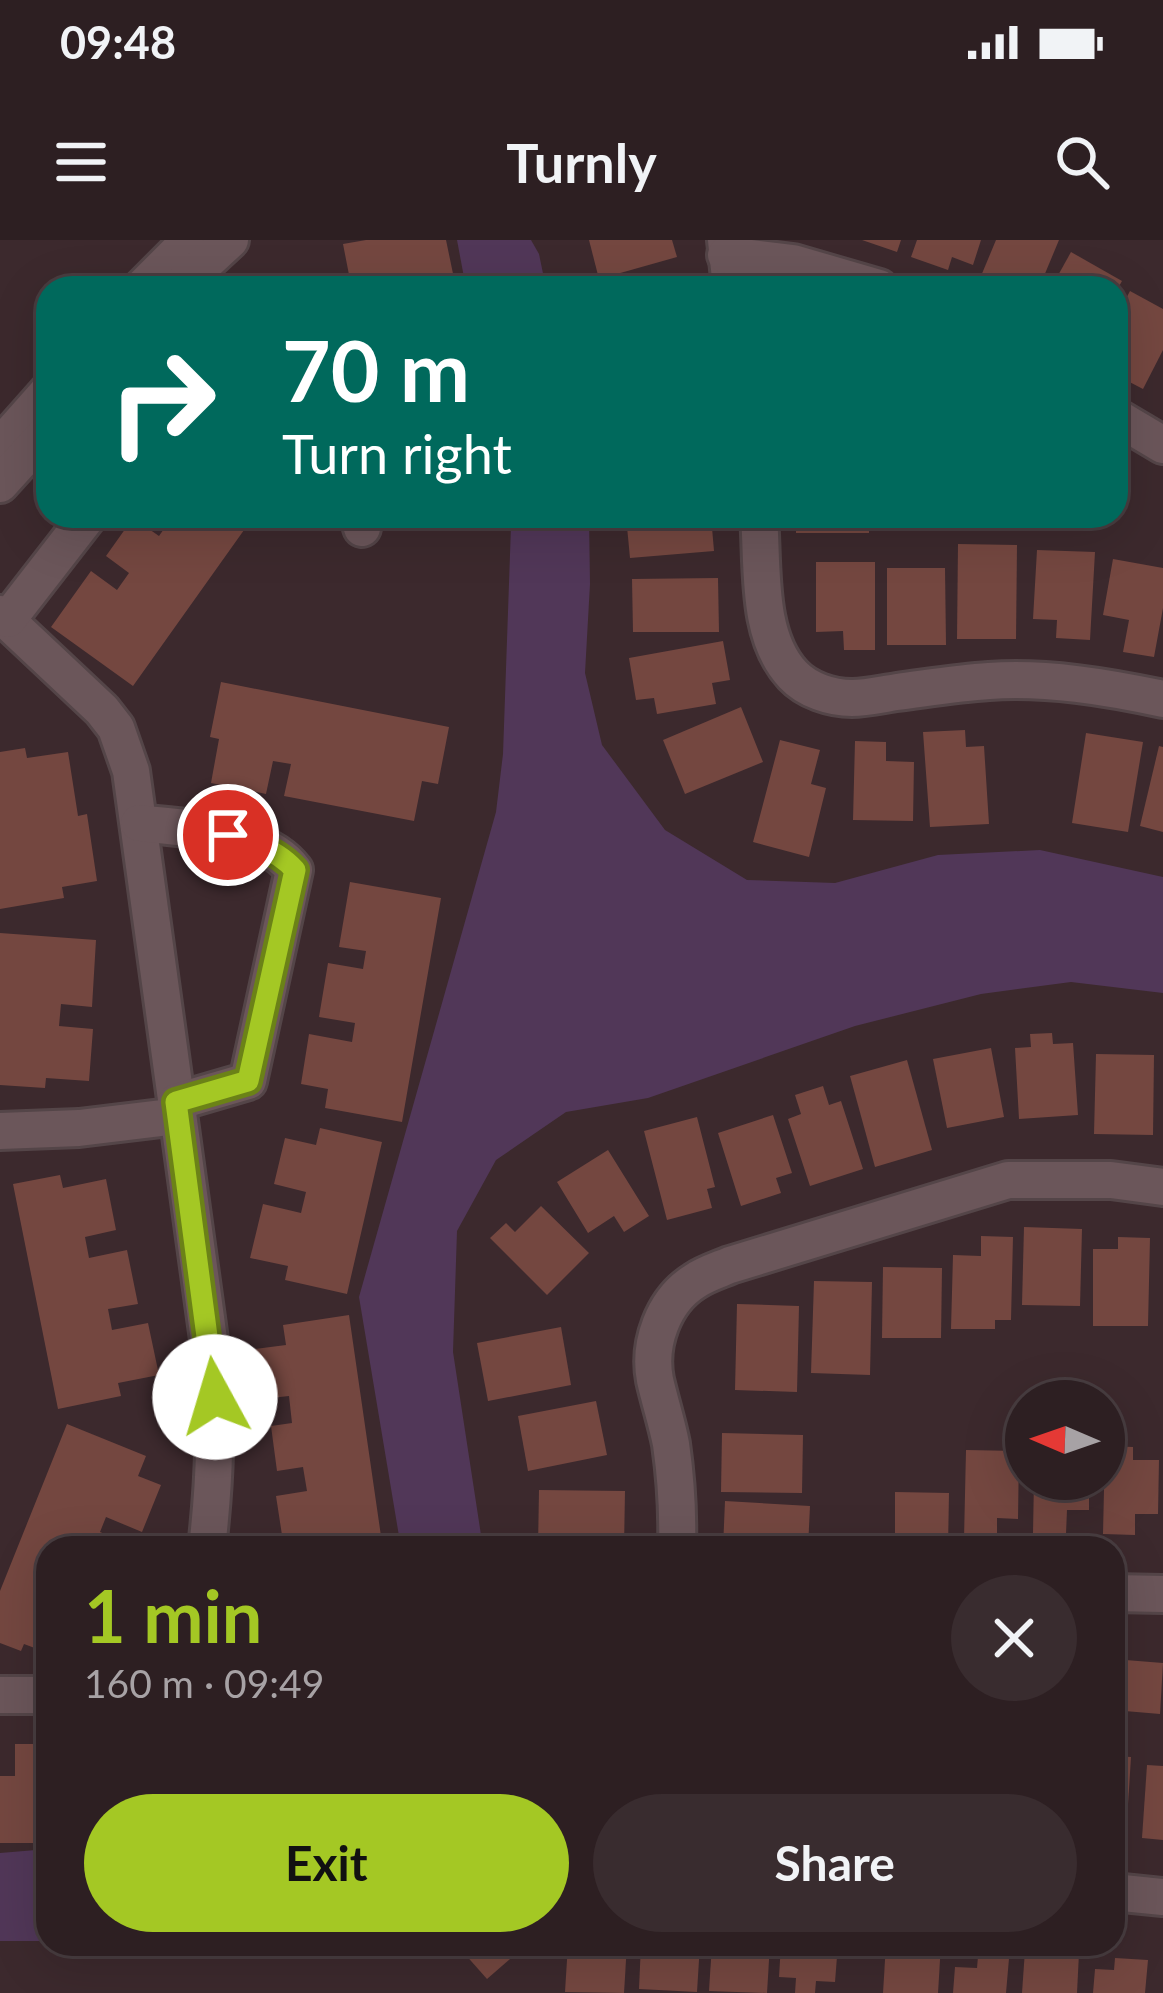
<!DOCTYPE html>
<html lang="en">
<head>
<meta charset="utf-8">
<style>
  body { margin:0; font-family:Lato,sans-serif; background:#392c2f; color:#f1f3f6; height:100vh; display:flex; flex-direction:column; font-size:45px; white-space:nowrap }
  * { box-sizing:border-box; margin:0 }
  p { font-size:39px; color:#a7a2a5 }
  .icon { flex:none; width:66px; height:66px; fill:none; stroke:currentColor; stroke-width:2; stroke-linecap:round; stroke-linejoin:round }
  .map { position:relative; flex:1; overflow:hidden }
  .panel { position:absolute; left:36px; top:1296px; width:1089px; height:420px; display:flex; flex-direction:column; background:#2d1f22; border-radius:36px; box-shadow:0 12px 48px #0002,0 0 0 3px #483d40 }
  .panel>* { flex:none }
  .hud { position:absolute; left:36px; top:36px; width:1092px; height:252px; border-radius:36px; box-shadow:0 12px 48px #0002,0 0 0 3px #483d40; background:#00695c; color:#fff; overflow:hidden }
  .needle { width:78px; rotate:272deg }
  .buttons { position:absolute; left:1005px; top:1140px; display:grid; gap:24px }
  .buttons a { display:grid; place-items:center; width:120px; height:120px; border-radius:50%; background:#2d1f22; box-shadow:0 12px 48px #0002,0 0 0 3px #483d40; font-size:60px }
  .pin { position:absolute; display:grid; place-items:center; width:102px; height:102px; color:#fff; margin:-51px; border:6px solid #fff; border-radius:50%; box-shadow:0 3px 12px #0007 }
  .me { position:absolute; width:132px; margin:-66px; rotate:354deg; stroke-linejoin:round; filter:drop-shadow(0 0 9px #0008) }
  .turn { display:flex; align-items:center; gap:42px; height:252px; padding:0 48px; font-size:54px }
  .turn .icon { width:156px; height:156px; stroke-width:2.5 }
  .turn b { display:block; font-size:84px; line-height:102px }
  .round { display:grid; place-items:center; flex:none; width:126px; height:126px; border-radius:63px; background:#392c2f }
  .headline { display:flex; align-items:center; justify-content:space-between; height:204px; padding:0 48px }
  h1 { font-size:72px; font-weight:700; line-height:90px; color:#a4c824 }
  .cta { display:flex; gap:24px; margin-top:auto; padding:24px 48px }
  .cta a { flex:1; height:138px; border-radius:72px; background:#a4c824; color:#111; font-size:48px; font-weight:700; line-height:138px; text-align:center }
  .cta a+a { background:#392c2f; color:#f1f3f6 }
  .status { display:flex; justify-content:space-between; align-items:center; height:84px; padding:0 60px; background:#2d1f22; direction:ltr }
  .status svg { height:33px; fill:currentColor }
  header { display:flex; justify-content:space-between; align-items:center; height:156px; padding:0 48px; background:#2d1f22; font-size:54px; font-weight:700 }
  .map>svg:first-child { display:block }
  .water { fill:#513758 }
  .building { fill:#744740 }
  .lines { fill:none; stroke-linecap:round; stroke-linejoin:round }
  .minor-casing { stroke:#544548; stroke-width:42 }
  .minor { stroke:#6b565a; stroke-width:36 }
  .route-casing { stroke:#6b8217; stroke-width:30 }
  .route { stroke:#a4c824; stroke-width:21 }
</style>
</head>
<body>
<div class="status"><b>09:48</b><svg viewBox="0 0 49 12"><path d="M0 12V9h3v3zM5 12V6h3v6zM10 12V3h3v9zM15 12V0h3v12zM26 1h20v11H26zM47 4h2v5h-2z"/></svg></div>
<header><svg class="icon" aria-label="menu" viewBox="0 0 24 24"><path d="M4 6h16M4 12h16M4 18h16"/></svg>Turnly<svg class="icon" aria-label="search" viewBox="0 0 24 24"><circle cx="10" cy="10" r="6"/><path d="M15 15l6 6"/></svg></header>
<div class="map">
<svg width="1163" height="1753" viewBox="0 0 1163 1753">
  <rect width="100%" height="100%" fill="#3c292d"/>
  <g class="water">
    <path d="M457 0H531L539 14 546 48H466Z"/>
    <path d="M509 276H589L590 344 585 433 602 505 665 590 747 640 835 643 938 615 1040 610 1163 637V753L1071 742 981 754 855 786 648 858 566 872 496 920 457 991 453 1112 483 1308H401L359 1057 496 572 503 514 511 286Z"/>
    <path d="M48 1609V1701H0V1613Z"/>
  </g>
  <g class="building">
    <path d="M366 0H446L456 48H369L368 42 351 45 343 4Z"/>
    <path d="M589 0H672L677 17 599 39Z"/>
    <path d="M862 0H901L897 12Z"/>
    <path d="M917 0H981L973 25 952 17 948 30 911 17Z"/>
    <path d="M996 0H1059L1039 48H976Z"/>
    <path d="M1071 12 1122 41 1118 48H1051Z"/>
    <path d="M655 34 659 48H612V47Z"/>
    <path d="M1130 51 1163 69V110L1143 149 1116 135V78Z"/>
    <path d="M173 276H254L133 446 51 387 91 331 117 350 129 333 106 316 133 278 159 296Z"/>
    <path d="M626 276H711L714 311 630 318Z"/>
    <rect x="796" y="276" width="73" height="17"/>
    <path d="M958 304 1017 305 1016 399H957Z"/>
    <path d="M1037 310 1095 312 1090 400 1056 398 1057 380 1033 379Z"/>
    <path d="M1113 319 1163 328V368L1154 417 1123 412 1129 380 1103 375Z"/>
    <path d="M816 322H875V410H844L843 391 816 392Z"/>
    <path d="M887 328H945L946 405H887Z"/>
    <path d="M718 338 719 392H633L632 339Z"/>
    <path d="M723 401 730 440 712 443 716 464 657 474 654 458 636 460 629 418Z"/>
    <path d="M221 442 449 487 438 544 422 541 414 581 284 556 291 524 273 521 266 554 211 543 219 499 210 497Z"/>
    <path d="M741 467 763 522 685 554 663 500Z"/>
    <path d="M965 490 966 507 984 506 989 584 930 587 923 492Z"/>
    <path d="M1086 493 1143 502 1128 592 1072 583Z"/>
    <path d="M780 500 820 510 811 544 826 548 809 617 753 602Z"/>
    <path d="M855 501 886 502V521L914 522 913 581 853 580Z"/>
    <path d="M1159 506 1163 507V592L1140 586Z"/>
    <path d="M25 508 27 518 68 512 78 576 87 574 97 641 62 647 64 658 0 669V512Z"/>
    <path d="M350 642 441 658 402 882 325 868 328 849 301 844 309 794 352 802 355 783 319 777 328 723 363 729 366 711 339 707Z"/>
    <path d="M0 693 96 700 92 767 61 764 59 786 93 789 89 841 46 838 45 848 0 845Z"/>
    <path d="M1052 793 1053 804 1073 803 1078 875 1019 879 1015 808 1031 807 1030 794Z"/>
    <path d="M991 808 1004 877 947 888 933 819Z"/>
    <path d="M1096 814 1154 815 1153 895 1094 894Z"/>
    <path d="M907 820 932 910 875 927 850 836Z"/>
    <path d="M823 846 829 865 841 861 863 929 810 946 788 879 801 874 795 855Z"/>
    <path d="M773 875 792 933 776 938 781 953 741 966 718 893Z"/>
    <path d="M697 877 715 947 707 949 712 968 667 980 644 891Z"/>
    <path d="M320 888 382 902 347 1054 285 1040 288 1026 250 1018 263 964 301 973 306 952 274 944 285 898 316 905Z"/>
    <path d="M608 910 649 976 624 992 614 976 588 993 557 942Z"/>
    <path d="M60 935 63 948 106 939 116 990 85 997 89 1018 127 1010 138 1064 108 1069 112 1090 148 1083 159 1135 118 1143 121 1156 58 1169 13 944Z"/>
    <path d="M541 966 589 1013 547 1055 490 998 506 983 515 992Z"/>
    <path d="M1024 987 1082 989 1080 1066 1022 1065Z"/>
    <path d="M981 996 1013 997 1011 1080H995V1089H951L953 1015 981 1016Z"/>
    <path d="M1118 997 1150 998 1148 1086H1093V1009H1118Z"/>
    <path d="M883 1027 942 1028 941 1098H882Z"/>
    <path d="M814 1041 872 1042 870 1135 811 1133Z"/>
    <path d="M737 1064 799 1066 797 1152 735 1150Z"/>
    <path d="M349 1075 382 1303 351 1308H322V1306L284 1308 276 1256 307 1251 303 1227 277 1231 271 1186 292 1183 289 1156 262 1159 255 1109 286 1105 283 1085Z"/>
    <path d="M561 1087 571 1145 488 1161 477 1103Z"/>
    <path d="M596 1161 607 1215 528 1231 518 1176Z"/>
    <path d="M67 1184 146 1216 138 1236 161 1245 142 1292 106 1277 100 1292 126 1303 124 1308H48V1413L24 1404 21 1411 0 1403V1351Z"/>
    <path d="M722 1193 803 1195 802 1253 721 1252Z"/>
    <path d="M1105 1206 1133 1207V1220H1159L1158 1274H1135V1295L1103 1294Z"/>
    <path d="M966 1210 1019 1211 1018 1279 997 1278V1300L964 1299Z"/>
    <path d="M1034 1239H1089V1270H1067L1066 1294 1033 1293Z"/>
    <path d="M539 1250 625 1251 624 1308H538Z"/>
    <path d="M895 1252 949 1253 948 1308H895Z"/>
    <path d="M725 1261 810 1266 808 1308H723Z"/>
    <path d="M1113 1419 1163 1423 1160 1474 1113 1470Z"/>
    <path d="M15 1504H48V1603H0V1536H15Z"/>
    <path d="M1113 1516 1131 1517 1126 1596 1113 1595Z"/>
    <path d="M1147 1525 1163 1526V1600L1142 1598Z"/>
    <path d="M456 1704H527L487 1739Z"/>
    <path d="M568 1704H627L624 1753 565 1752Z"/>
    <path d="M641 1704H700L697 1752 639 1749Z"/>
    <path d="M712 1704H770L767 1753 709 1751Z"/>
    <path d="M781 1704H838L835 1742 816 1741 815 1753H795L796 1738 779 1737Z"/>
    <path d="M886 1704H941L938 1753H883Z"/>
    <path d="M979 1705 1010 1707 1006 1753H953L955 1727 977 1728Z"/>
    <path d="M1025 1710 1079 1713 1077 1753H1022Z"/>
    <path d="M1115 1718 1148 1720 1145 1753H1093L1095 1729 1114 1730Z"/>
  </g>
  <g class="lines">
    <g class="minor-casing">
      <g id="minor">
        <path d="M726 0 731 48"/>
        <path d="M726 15 793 23 879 48"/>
        <path d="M142 48 190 0"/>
        <path d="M178 48 230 0"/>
        <path d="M1116 177 1163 205"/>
        <path d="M0 206 48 152"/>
        <path d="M0 244 48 191"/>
        <path d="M359 276 362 288"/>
        <path d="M759 276C763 326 756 396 793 435 807 450 831 458 852 458 867 458 883 454 897 452 928 448 958 443 989 441 1047 437 1107 447 1163 459"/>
        <path d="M0 374 102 470 116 488 131 531 210 1107C217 1178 215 1238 207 1308"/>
        <path d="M8 379 88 276"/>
        <path d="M139 583C186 589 263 589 294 630L248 841 176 862"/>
        <path d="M0 891 79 888 178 876"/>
        <path d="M677 1308C678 1274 676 1239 671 1204 667 1183 660 1162 655 1140 648 1104 663 1061 695 1041 705 1034 718 1030 730 1025L1008 940H1111L1163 947"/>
        <path d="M1113 1353 1163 1354"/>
        <path d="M0 1455H48"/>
        <path d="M1113 1652 1163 1657"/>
      </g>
    </g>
    <use href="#minor" class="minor"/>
  </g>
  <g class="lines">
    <g class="route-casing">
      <path id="route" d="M215 1157 176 862 248 841 295 630C278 611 252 601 228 595"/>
    </g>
    <use href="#route" class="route"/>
  </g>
</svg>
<div class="buttons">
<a><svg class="needle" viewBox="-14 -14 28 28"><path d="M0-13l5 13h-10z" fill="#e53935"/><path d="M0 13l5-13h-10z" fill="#a7a2a5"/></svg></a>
</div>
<div class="pin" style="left:228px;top:595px;background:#d93025"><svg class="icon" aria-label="arrive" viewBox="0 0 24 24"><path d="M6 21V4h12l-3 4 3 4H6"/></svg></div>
<svg class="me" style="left:215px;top:1157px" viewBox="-20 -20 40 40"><circle r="19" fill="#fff"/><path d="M0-13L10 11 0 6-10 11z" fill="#a4c824"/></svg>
<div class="hud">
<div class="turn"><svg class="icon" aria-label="right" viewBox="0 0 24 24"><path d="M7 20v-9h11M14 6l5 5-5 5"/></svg><div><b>70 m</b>Turn right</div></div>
</div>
<section class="panel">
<div class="headline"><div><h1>1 min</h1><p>160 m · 09:49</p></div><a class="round"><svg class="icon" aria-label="close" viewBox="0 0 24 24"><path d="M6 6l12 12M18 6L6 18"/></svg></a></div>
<div class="cta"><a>Exit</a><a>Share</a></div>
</section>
</div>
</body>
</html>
